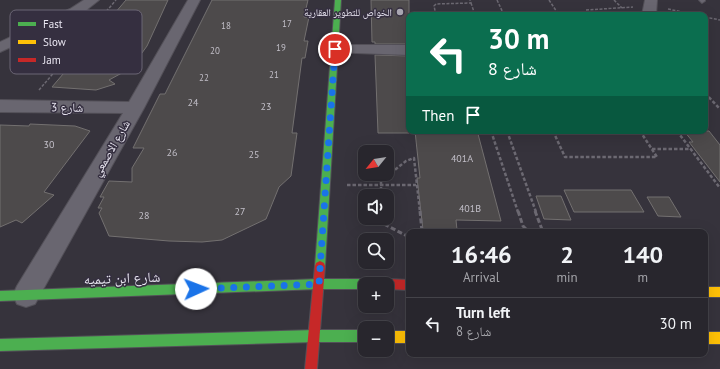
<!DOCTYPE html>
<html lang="en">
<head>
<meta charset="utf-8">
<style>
  body { margin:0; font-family:"PT Sans","Noto Naskh Arabic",sans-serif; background:#343239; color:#f1f3f6; height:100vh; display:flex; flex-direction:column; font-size:15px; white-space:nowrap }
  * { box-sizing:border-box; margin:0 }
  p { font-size:13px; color:#a5a5aa }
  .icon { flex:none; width:22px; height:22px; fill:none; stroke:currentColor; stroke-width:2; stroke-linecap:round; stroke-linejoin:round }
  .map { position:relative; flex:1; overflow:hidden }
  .panel { position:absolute; left:406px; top:229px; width:302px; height:128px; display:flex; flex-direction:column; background:#28262d; border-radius:8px; box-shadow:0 4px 16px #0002,0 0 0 1px #444349 }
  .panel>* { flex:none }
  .guide { position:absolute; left:406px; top:12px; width:302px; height:122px; border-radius:8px; box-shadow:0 4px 16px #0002,0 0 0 1px #444349; background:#0b6e4f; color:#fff; overflow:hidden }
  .needle { width:26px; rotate:240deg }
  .buttons { position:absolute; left:358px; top:145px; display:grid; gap:8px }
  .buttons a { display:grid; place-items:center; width:36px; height:36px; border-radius:8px; background:#28262d; box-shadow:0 4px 16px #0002,0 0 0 1px #444349; font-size:20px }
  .pin { position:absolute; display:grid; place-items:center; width:34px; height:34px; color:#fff; margin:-17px; border:2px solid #fff; border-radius:50%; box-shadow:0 1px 4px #0007 }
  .me { position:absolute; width:44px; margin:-22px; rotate:88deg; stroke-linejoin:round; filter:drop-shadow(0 0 3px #0008) }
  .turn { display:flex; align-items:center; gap:14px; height:84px; padding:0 16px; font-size:18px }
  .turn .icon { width:52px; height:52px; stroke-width:2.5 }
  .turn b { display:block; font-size:28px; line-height:34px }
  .then { display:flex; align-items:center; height:38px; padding:0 16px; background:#0003; gap:8px; font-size:15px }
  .eta { display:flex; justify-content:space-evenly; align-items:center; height:68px; text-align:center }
  .eta b { font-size:24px; font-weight:700; line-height:28px }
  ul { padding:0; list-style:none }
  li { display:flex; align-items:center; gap:12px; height:52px; padding:0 16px; border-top:1px solid #444349 }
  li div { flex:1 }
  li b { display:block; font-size:15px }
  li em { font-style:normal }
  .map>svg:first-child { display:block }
  .building { fill:#4d4a4b; stroke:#737070 }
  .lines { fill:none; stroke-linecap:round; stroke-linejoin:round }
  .lane-casing { stroke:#535058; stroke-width:2 }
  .street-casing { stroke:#535058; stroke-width:2 }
  .fast-casing { stroke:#535058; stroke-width:2 }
  .slow-casing { stroke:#535058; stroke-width:2 }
  .jam-casing { stroke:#535058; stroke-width:2 }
  .path-far2 { stroke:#6c6972; stroke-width:1.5; stroke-dasharray:3 1.5; stroke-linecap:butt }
  .path-far1 { stroke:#6c6972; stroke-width:2.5; stroke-dasharray:3.5 2; stroke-linecap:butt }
  .path { stroke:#6c6972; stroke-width:3; stroke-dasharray:5 2.5; stroke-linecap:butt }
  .lane { fill:#696670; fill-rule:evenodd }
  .street { fill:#696670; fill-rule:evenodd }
  .fast { fill:#4caf50; fill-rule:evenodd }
  .slow { fill:#ffc107; fill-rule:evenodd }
  .jam { fill:#c62828; fill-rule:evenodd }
  .route { stroke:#1a73e8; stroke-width:7; stroke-dasharray:0 12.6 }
  .poi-dot { fill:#aaa7b2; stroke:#352f40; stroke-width:1.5 }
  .labels { text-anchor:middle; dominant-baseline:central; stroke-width:3; stroke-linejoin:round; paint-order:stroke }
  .far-number-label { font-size:9px; fill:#c2bfc8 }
  .far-poi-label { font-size:10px; fill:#e9e6f1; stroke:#352f40; text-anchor:end }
  .number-label { font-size:10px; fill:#c2bfc8 }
  .street-label { font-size:12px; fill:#e9e6f1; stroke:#352f40 }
  .near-street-label { font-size:14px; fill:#e9e6f1; stroke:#352f40 }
  .key { fill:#352f40; stroke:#6b6675; stroke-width:1 }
  .key-label { font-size:11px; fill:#e9e6f1 }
</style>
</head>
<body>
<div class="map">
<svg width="720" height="369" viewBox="0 0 720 369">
  <rect width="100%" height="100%" fill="#36333c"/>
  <g class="building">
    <path d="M126 0H168L147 46 131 68 109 80 115 84 96 90 52 87Z"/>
    <path d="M212 0H308L304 17H309L304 41H308L305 58H302L292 133H297L291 176 279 187 266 219 222 240 202 242 169 241 109 236 99 213 102 208H98L104 197H100L109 181 132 182V168L144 148H133L160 94H165Z"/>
    <path d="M371 0H409V44H375V42H372Z"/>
    <path d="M375 55 409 56V133H378Z"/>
    <path d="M30 124 75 126 90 131 44 192 54 195 22 223 16 220 0 227V125L29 126Z"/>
    <path d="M415 131H438L439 134H478L501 221 456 220 457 230H423L417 178H420Z"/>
    <path d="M684 131H709L720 145V182L689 142H693Z"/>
    <path d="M564 190H631L644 212H574Z"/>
    <path d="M536 196H561L571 220 544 219Z"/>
    <path d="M647 197H669L681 217 658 216Z"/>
  </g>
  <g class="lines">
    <g class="lane-casing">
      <path id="lane" d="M699 0H705V1L702 3Z"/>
    </g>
    <g class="street-casing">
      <g id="street">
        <path d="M84 0H99L80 15 0 52V42L70 9Z"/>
        <path d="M188 0H200L144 108 35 304 26 307 17 304 13 295 17 286 123 113 0 112V100L129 102Z"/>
        <path d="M645 0H657L656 15H642Z"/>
        <path d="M335 45H409V55L330 52 328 49 330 46Z"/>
      </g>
    </g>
    <g class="fast-casing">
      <g id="fast">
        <path d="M335 0H341L325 266 324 269 320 271 316 269 315 266Z"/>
        <path d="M319 279H365L369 280 370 284H365V289H319L0 301V291Z"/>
        <path d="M315 330H365V342H315L0 351V339Z"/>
      </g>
    </g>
    <g class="slow-casing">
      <g id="slow">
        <rect x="705" y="287" width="15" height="10"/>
        <rect x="387" y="331" width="22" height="12"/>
        <rect x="705" y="332" width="15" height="12"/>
      </g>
    </g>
    <g class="jam-casing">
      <g id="jam">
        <path d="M320 261 324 263 325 266 317 369H305L315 266 316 263Z"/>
        <path d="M387 279 409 280V290L387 289V284H382L383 280Z"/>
      </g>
    </g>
    <g class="path-far2">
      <path d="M497 0 504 15"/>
      <path d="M549 0 559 15"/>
      <path d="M614 0 622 8"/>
      <path d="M471 3 475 15"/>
      <path d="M668 9 697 15"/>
      <path d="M586 10 633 7"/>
      <path d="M436 15 434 6 436 4 471 3 470 0"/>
      <path d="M705 17 720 20"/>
      <path d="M39 90 116 0"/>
    </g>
    <g class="path-far1">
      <path d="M705 93 720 109"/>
      <path d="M491 131 518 212"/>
      <path d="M507 131 536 212"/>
      <path d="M553 131 565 157H657L640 131"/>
      <path d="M677 131 720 188"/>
      <path d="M652 149H691"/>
      <path d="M347 185H416"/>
      <path d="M381 196V181L406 161 414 158 420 212"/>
    </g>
    <g class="path">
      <path d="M420 211 422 232"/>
      <path d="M518 211 523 226 529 232H538"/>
      <path d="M535 211 543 232"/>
      <path d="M382 218V223L409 237"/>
    </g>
    <use href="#lane" class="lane"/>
    <use href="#street" class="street"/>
    <use href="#fast" class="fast"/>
    <use href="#slow" class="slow"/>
    <use href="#jam" class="jam"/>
  </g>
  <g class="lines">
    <path class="route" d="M196 289 319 284 335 49"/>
  </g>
  <circle class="poi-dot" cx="400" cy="12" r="4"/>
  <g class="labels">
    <g class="far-number-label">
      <text x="287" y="23">17</text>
      <text x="226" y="25">18</text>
      <text x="281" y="47">19</text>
      <text x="215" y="50">20</text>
      <text x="274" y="74">21</text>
      <text x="204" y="77">22</text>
    </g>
    <g class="far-poi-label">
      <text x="392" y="12">الخواص للتطوير العقارية</text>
    </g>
    <g class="number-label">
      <text x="193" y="102">24</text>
      <text x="266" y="106">23</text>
      <text x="49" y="144">30</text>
      <text x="172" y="152">26</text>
      <text x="254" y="154">25</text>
      <text x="462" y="158">401A</text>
      <text x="470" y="208">401B</text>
      <text x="240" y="211">27</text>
      <text x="144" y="215">28</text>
    </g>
    <g class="street-label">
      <text transform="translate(67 107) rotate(1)">شارع 3</text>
      <text transform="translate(111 148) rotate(-60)">شارع الاصمعي</text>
    </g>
    <g class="near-street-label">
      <text transform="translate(122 278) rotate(-2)">شارع ابن تيميه</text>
    </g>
  </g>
  <rect x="10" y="10" width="132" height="64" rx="6" class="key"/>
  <rect x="18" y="22" width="18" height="4" fill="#4caf50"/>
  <rect x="18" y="40" width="18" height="4" fill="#ffc107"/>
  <rect x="18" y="58" width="18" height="4" fill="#c62828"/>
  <g class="key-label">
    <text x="43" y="28">Fast</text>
    <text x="43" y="46">Slow</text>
    <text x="43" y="64">Jam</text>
  </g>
</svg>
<div class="buttons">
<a><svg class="needle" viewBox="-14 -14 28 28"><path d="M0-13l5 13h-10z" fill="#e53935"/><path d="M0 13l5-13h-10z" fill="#a5a5aa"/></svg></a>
<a><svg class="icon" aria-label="sound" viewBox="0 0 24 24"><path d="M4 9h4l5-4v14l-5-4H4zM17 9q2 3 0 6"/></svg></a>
<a><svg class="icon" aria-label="search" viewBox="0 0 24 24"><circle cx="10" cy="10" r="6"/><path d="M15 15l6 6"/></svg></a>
<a>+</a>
<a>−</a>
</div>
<div class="pin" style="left:335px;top:49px;background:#d93025"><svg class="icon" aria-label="arrive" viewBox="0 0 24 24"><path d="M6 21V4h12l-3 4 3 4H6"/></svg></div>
<svg class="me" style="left:196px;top:289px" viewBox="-20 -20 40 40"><circle r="19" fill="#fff"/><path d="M0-13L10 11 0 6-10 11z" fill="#1a73e8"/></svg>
<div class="guide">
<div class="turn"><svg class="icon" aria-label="left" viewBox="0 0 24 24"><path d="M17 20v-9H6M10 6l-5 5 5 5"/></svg><div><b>30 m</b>شارع 8</div></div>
<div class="then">Then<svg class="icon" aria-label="arrive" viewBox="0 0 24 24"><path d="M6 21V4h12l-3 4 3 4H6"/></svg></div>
</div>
<section class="panel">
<div class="eta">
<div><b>16:46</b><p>Arrival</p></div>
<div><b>2</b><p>min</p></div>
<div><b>140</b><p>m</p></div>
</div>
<ul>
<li><svg class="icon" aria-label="left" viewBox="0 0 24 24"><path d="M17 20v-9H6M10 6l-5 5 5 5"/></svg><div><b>Turn left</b><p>شارع 8</p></div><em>30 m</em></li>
</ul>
</section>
</div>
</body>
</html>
